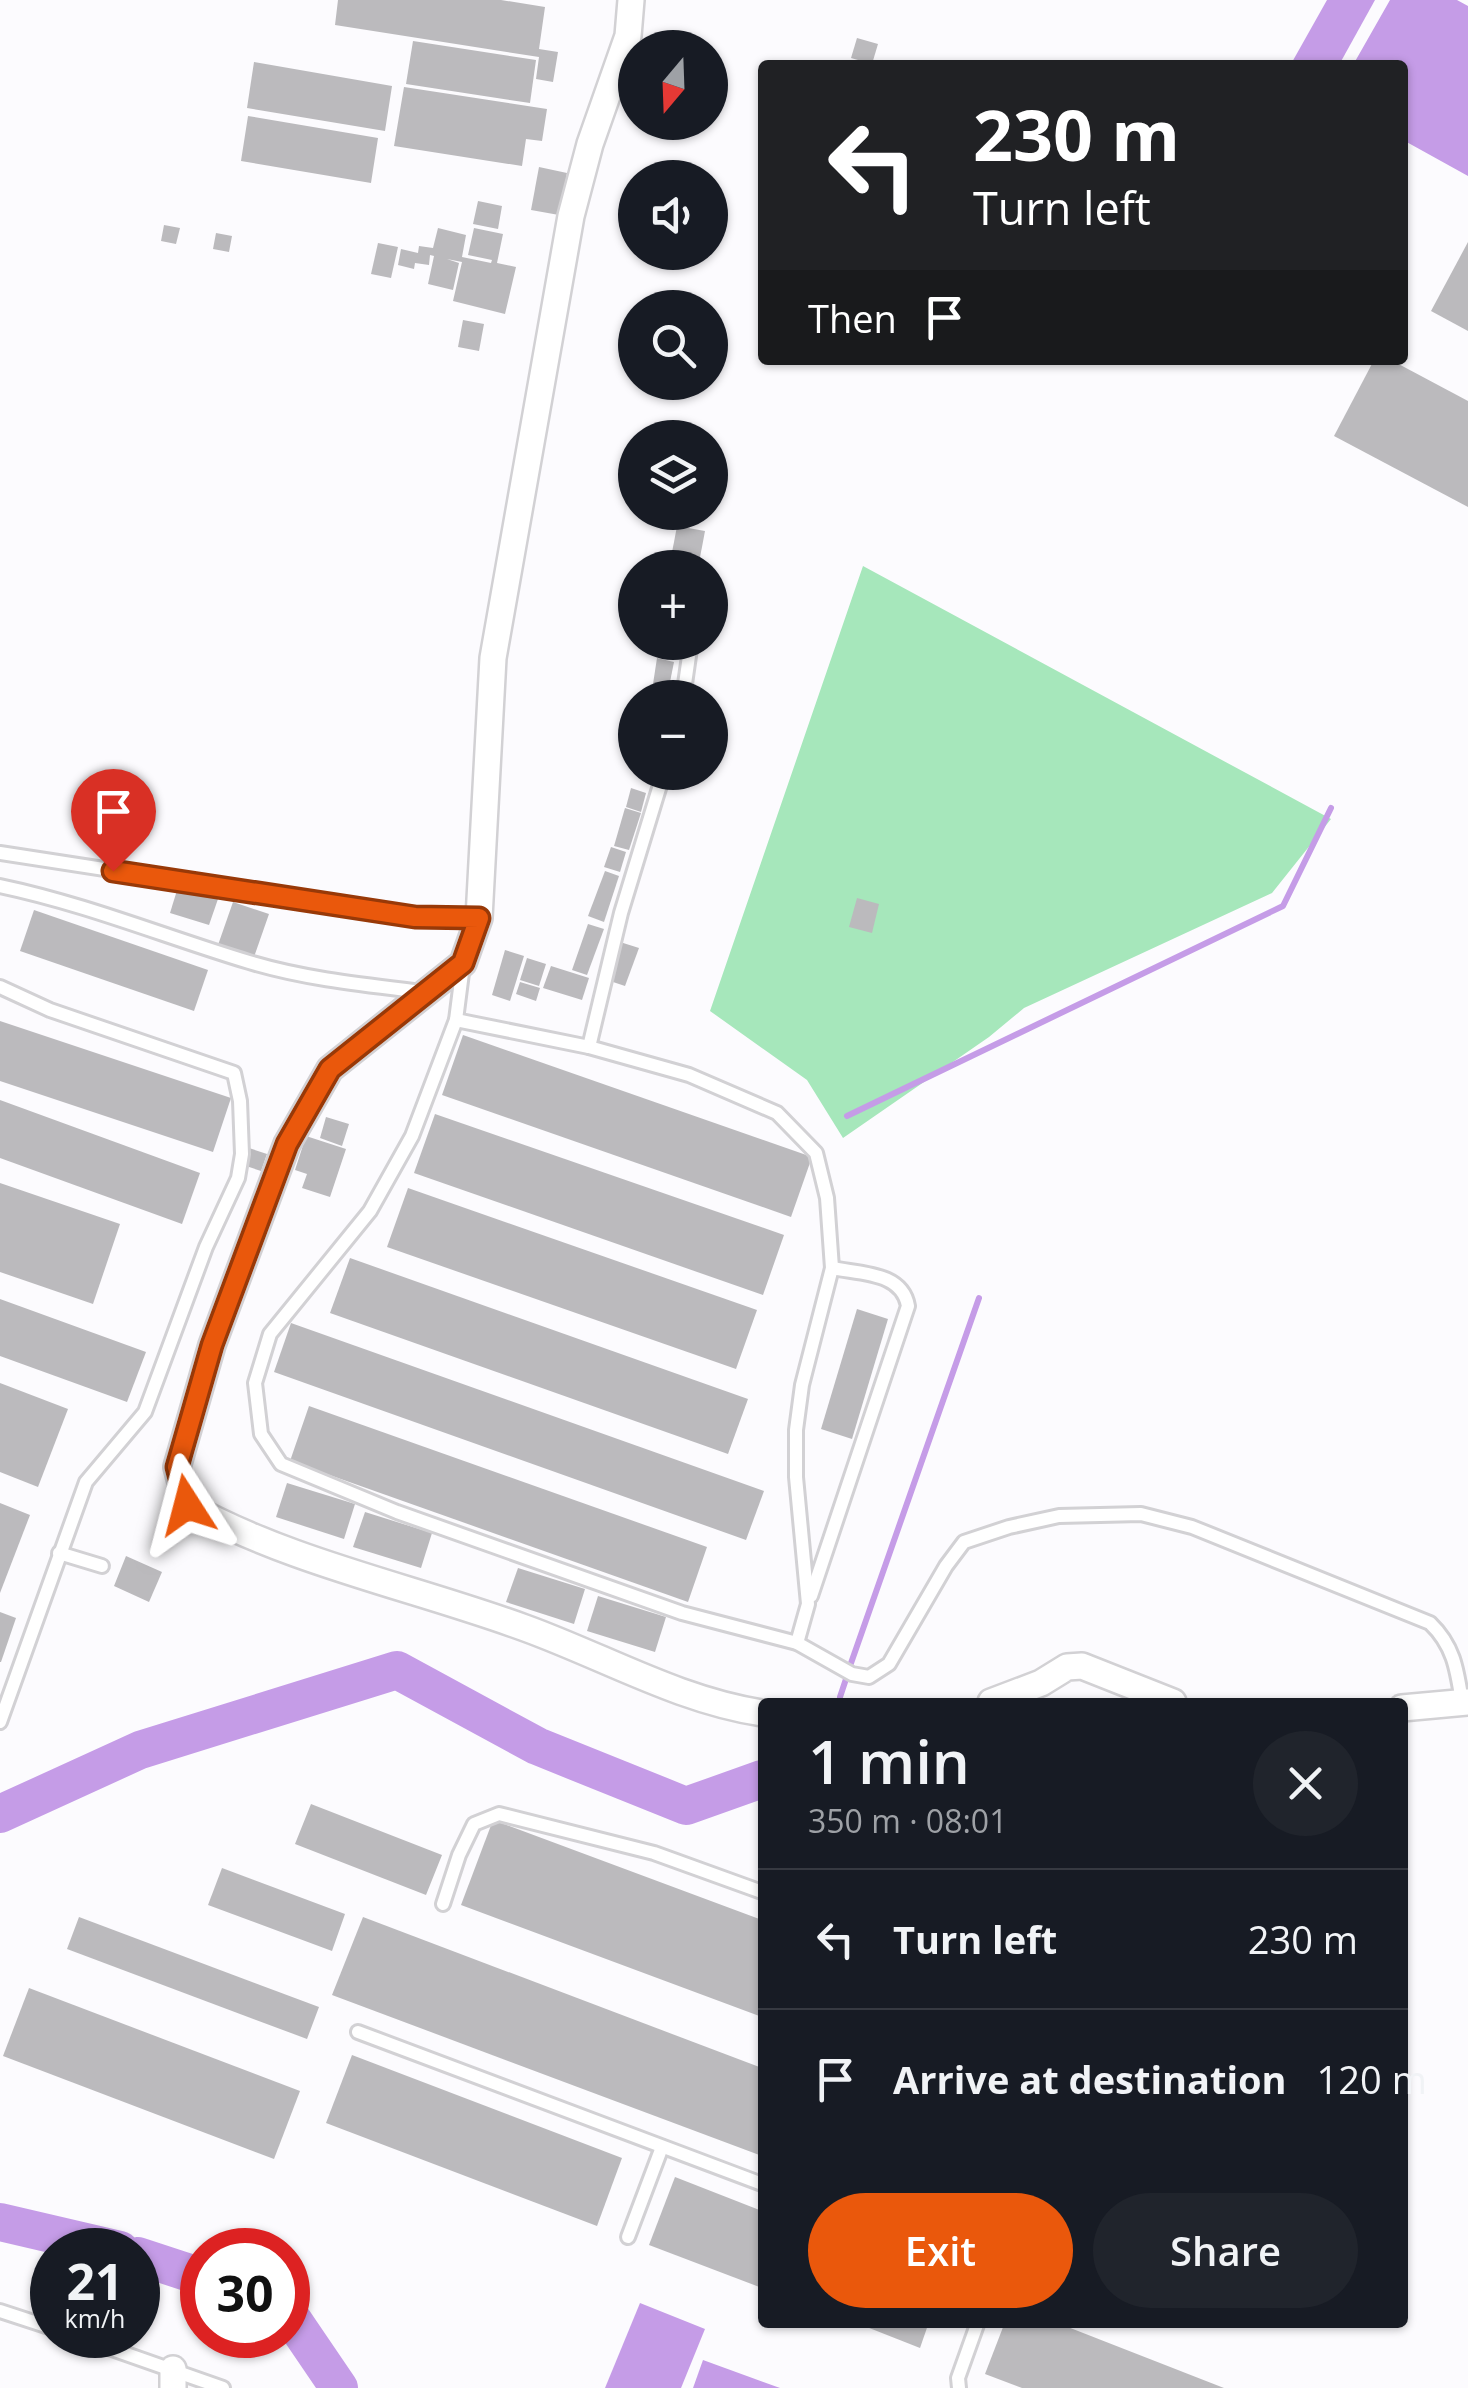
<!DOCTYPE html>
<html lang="en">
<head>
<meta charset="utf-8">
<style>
  body { margin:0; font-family:"Open Sans",sans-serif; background:#20242c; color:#f1f3f6; height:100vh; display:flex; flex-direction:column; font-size:38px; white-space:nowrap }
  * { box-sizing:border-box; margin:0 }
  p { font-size:32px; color:#9ea1a6 }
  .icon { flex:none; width:55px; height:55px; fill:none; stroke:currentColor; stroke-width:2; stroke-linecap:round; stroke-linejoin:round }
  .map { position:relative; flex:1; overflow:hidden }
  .details { position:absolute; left:758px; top:1698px; width:650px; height:630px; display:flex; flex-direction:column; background:#171b24; border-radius:10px; box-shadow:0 2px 8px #0004 }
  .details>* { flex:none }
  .guide { position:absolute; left:758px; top:60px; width:650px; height:305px; border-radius:10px; box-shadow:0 2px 8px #0004; background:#202124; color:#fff; overflow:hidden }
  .needle { width:65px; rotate:199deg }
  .tools { position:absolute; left:618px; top:30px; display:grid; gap:20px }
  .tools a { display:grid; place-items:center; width:110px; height:110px; border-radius:50%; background:#171b24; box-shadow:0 2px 8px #0004; font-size:50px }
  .speed { position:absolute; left:30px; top:2228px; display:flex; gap:20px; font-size:50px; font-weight:700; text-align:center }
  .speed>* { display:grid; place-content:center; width:130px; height:130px; border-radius:50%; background:#171b24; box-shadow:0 2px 8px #0004; line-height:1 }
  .speed small { font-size:25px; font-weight:400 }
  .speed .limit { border:15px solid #d22; background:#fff; color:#111 }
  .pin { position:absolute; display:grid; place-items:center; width:85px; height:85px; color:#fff; margin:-102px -42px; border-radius:50% 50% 50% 0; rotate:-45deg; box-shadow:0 0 10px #0007 }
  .pin .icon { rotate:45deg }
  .me { position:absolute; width:110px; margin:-55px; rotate:351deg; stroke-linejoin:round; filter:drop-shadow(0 0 8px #0008) }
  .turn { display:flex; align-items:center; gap:35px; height:210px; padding:0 50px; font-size:45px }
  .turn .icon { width:130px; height:130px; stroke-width:2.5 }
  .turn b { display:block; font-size:70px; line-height:85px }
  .then { display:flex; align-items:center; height:95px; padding:0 50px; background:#0003; gap:20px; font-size:38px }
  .round { display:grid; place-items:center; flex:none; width:105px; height:105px; border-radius:52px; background:#20242c }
  .head { display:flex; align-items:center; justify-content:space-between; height:170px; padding:0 50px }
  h1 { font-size:60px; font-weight:600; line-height:75px }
  .primary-button { display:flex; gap:20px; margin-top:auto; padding:20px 50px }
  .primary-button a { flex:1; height:115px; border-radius:60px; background:#ea580c; color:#fff; font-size:40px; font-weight:600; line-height:115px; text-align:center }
  .primary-button a+a { background:#20242c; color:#f1f3f6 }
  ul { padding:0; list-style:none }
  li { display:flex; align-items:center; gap:30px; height:140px; padding:0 50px; border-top:2px solid #363941 }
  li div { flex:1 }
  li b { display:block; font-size:38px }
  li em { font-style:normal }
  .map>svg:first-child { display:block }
  .green { fill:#a6e7bb }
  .water { fill:#c59ce7 }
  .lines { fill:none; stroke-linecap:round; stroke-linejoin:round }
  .stream { stroke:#c59ce7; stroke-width:6 }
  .river { stroke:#c59ce7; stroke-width:38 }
  .building { fill:#bbbabd }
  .lane-casing { stroke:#d2d1d4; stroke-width:18 }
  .street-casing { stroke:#d2d1d4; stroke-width:30 }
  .lane { stroke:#fff; stroke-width:12 }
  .street { stroke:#fff; stroke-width:25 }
  .route-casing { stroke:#983908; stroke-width:25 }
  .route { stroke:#ea580c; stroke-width:18 }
</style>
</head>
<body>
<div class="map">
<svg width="1468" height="2388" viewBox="0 0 1468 2388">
  <rect width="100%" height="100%" fill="#fcfbfe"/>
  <path class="green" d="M863 566 1331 819 1272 893 1024 1008 989 1037 843 1138 807 1080 710 1011Z"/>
  <g class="water">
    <path d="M1327 0H1375L1339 65 1291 64Z"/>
    <path d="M1390 0H1457L1468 6V176L1403 140 1402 65H1353Z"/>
    <path d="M640 2303 705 2329 681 2388H605Z"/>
    <path d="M703 2360 780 2388H693Z"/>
  </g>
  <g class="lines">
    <g class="stream">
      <path d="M847 1116 1283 906 1331 808"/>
      <path d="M850 1666 979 1298"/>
      <path d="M840 1697 847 1676"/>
    </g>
    <g class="river">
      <path d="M0 1814 140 1750 397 1670 537 1746 686 1806 762 1779"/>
      <path d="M0 2222 120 2250"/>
      <path d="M138 2256 202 2277"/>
      <path d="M288 2313 339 2388"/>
    </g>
  </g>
  <g class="building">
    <path d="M338 0H501L545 7 539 49 558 52 553 82 536 79 539 57 335 25Z"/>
    <path d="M857 38 878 44 872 64 851 58Z"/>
    <path d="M413 41 536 60 530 103 406 84Z"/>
    <path d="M254 62 392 86 385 131 247 108Z"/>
    <path d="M404 87 547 109 542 141 526 139 522 166 394 146Z"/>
    <path d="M248 116 378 138 371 183 241 161Z"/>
    <path d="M539 167 567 173 559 215 531 210Z"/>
    <path d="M478 201 502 206 498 229 473 224Z"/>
    <path d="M164 225 180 228 176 244 161 241Z"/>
    <path d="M438 228 466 235 462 257 491 263 492 260 468 255 474 228 503 234 497 263 516 267 505 314 453 301 462 262 447 259 459 263 453 290 428 284 434 256 430 255 429 265 415 263 414 269 398 265 401 249 418 253 419 246 433 248Z"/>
    <path d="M216 233 232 236 229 252 213 249Z"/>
    <path d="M1468 242V331L1431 311Z"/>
    <path d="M378 243 398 247 391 278 371 274Z"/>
    <path d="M463 320 484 324 479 351 458 347Z"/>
    <path d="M1374 360H1391L1468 401V507L1334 436Z"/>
    <path d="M677 526 705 531 698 568 670 563Z"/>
    <path d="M657 658 674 662 669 687 653 684Z"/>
    <path d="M631 788 646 793 641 812 626 807Z"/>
    <path d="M625 808 641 813 629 850 614 846Z"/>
    <path d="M611 847 626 852 620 872 604 867Z"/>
    <path d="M605 871 619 876 604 922 588 916Z"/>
    <path d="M178 887 218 899 209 925 170 913Z"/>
    <path d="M857 898 879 904 872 933 849 927Z"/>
    <path d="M233 902 269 914 254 957 218 945Z"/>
    <path d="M34 910 208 970 194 1011 20 951Z"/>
    <path d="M588 924 604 929 587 975 572 970Z"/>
    <path d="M620 942 639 948 625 986 607 980Z"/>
    <path d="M505 950 524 956 510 1001 492 995Z"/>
    <path d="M527 958 546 964 539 986 520 980Z"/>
    <path d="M551 966 589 978 582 1000 543 988Z"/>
    <path d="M520 982 540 988 536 1001 516 994Z"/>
    <path d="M0 1021 231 1098 213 1152 0 1081Z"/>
    <path d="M463 1035 812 1157 791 1217 442 1095Z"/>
    <path d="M0 1100 200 1173 182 1224 0 1158Z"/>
    <path d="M435 1114 784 1235 763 1295 414 1173Z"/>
    <path d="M326 1117 349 1124 342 1146 320 1138Z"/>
    <path d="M306 1136 346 1149 330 1197 302 1188 307 1174 295 1170Z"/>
    <path d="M249 1148 267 1154 261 1171 243 1165Z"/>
    <path d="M0 1183 120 1224 93 1304 0 1272Z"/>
    <path d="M408 1188 757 1310 736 1369 387 1247Z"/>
    <path d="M350 1258 748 1399 728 1454 330 1313Z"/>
    <path d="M0 1299 146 1352 127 1402 0 1356Z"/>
    <path d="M857 1309 888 1319 852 1439 821 1429Z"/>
    <path d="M291 1323 764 1491 746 1540 274 1372Z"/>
    <path d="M0 1383 68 1409 38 1487 0 1472Z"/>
    <path d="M309 1406 707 1547 688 1602 290 1461Z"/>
    <path d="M287 1483 355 1504 344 1539 276 1517Z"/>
    <path d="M0 1503 30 1515 0 1593Z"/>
    <path d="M365 1512 432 1533 421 1568 353 1547Z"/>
    <path d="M126 1556 162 1572 149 1602 114 1586Z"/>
    <path d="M518 1568 585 1589 574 1624 506 1602Z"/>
    <path d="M598 1596 666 1617 655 1652 587 1631Z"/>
    <path d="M0 1612 16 1618 1 1662H0Z"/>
    <path d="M311 1804 442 1855 426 1895 295 1844Z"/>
    <path d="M493 1820 762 1920V2017L461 1905Z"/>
    <path d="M222 1868 345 1914 332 1951 208 1905Z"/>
    <path d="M79 1917 319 2007 307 2039 67 1949Z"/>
    <path d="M363 1917 762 2068V2156L332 1995Z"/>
    <path d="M29 1988 300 2091 274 2159 3 2056Z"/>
    <path d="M352 2055 622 2158 597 2226 326 2123Z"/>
    <path d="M675 2177 762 2211V2288L649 2245Z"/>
    <path d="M854 2322H929L920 2348Z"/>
    <path d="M1005 2322H1055L1224 2388H1022L985 2374Z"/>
  </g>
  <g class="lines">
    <g class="lane-casing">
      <g id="lane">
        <path d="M683 698 691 642"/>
        <path d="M0 853 415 917 479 918"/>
        <path d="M0 886C86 904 166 937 249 962 305 979 365 985 423 992"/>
        <path d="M463 965 456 1020 412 1136 370 1211 270 1334 255 1383 261 1434 281 1464 397 1512 682 1613 797 1643 852 1674 869 1677 889 1664 946 1566 964 1542 1009 1527 1059 1516 1141 1514 1192 1527 1430 1623C1454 1646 1457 1670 1462 1702"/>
        <path d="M0 987 50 1010 234 1073 240 1101 242 1154 238 1178 206 1247 145 1412 86 1482 0 1722"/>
        <path d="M456 1020 589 1047 689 1075 777 1113 816 1153 827 1198 832 1268 802 1385 796 1430V1477L808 1604 797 1643"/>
        <path d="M589 1047 621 913 664 772"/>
        <path d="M59 1553 102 1566"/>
        <path d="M811 1596 908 1306C902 1272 861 1274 832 1268"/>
        <path d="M443 1904 459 1855 474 1824 499 1814 654 1853 762 1892"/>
        <path d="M358 2032 762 2184"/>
        <path d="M628 2237 662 2147"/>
        <path d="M0 2311 52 2328"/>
        <path d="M72 2335 223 2388"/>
        <path d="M959 2388 958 2378 978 2322"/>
      </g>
    </g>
    <g class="street-casing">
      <g id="street">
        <path d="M631 0 628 36 590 144 571 216 493 658 479 918 463 963 330 1069 287 1144 212 1345 177 1467 187 1505C291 1563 413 1587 525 1628 605 1657 678 1700 762 1713"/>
        <path d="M991 1702 1041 1683 1067 1667 1082 1666 1173 1702"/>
        <path d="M1402 1708 1468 1702"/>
        <path d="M173 2369V2388"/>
      </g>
    </g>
    <use href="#lane" class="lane"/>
    <use href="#street" class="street"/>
  </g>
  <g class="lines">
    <g class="route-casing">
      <path id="route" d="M113 871 415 917 479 918 463 963 330 1069 287 1144 212 1345 177 1467 187 1505"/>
    </g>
    <use href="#route" class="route"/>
  </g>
</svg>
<div class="tools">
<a><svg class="needle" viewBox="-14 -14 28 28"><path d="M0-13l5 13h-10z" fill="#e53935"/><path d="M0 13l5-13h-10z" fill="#9ea1a6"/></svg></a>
<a><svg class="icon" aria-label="sound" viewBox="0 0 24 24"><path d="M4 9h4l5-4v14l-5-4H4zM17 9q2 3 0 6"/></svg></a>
<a><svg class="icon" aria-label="search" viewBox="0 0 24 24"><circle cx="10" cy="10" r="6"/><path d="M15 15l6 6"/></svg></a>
<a><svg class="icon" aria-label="layers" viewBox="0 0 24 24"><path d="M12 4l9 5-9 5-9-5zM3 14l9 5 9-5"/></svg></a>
<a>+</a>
<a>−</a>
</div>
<div class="speed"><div>21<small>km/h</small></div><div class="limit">30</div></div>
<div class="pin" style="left:113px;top:871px;background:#d93025"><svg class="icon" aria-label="arrive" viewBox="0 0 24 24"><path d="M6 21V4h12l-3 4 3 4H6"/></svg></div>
<svg class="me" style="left:187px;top:1505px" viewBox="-20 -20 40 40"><path d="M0-17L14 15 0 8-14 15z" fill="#ea580c" stroke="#fff" stroke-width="4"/></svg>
<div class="guide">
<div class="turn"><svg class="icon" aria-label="left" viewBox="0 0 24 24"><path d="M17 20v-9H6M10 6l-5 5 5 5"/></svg><div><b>230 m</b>Turn left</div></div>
<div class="then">Then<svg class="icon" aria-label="arrive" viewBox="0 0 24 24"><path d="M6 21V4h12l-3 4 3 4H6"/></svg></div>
</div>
<section class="details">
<div class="head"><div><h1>1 min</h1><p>350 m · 08:01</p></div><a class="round"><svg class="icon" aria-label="close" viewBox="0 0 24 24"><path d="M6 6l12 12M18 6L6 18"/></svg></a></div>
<ul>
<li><svg class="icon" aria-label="left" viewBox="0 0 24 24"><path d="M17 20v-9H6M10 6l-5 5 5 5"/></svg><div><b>Turn left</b></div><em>230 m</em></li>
<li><svg class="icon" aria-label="arrive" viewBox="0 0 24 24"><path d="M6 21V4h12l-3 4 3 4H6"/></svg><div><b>Arrive at destination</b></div><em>120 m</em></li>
</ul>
<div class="primary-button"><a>Exit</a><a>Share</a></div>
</section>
</div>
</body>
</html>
